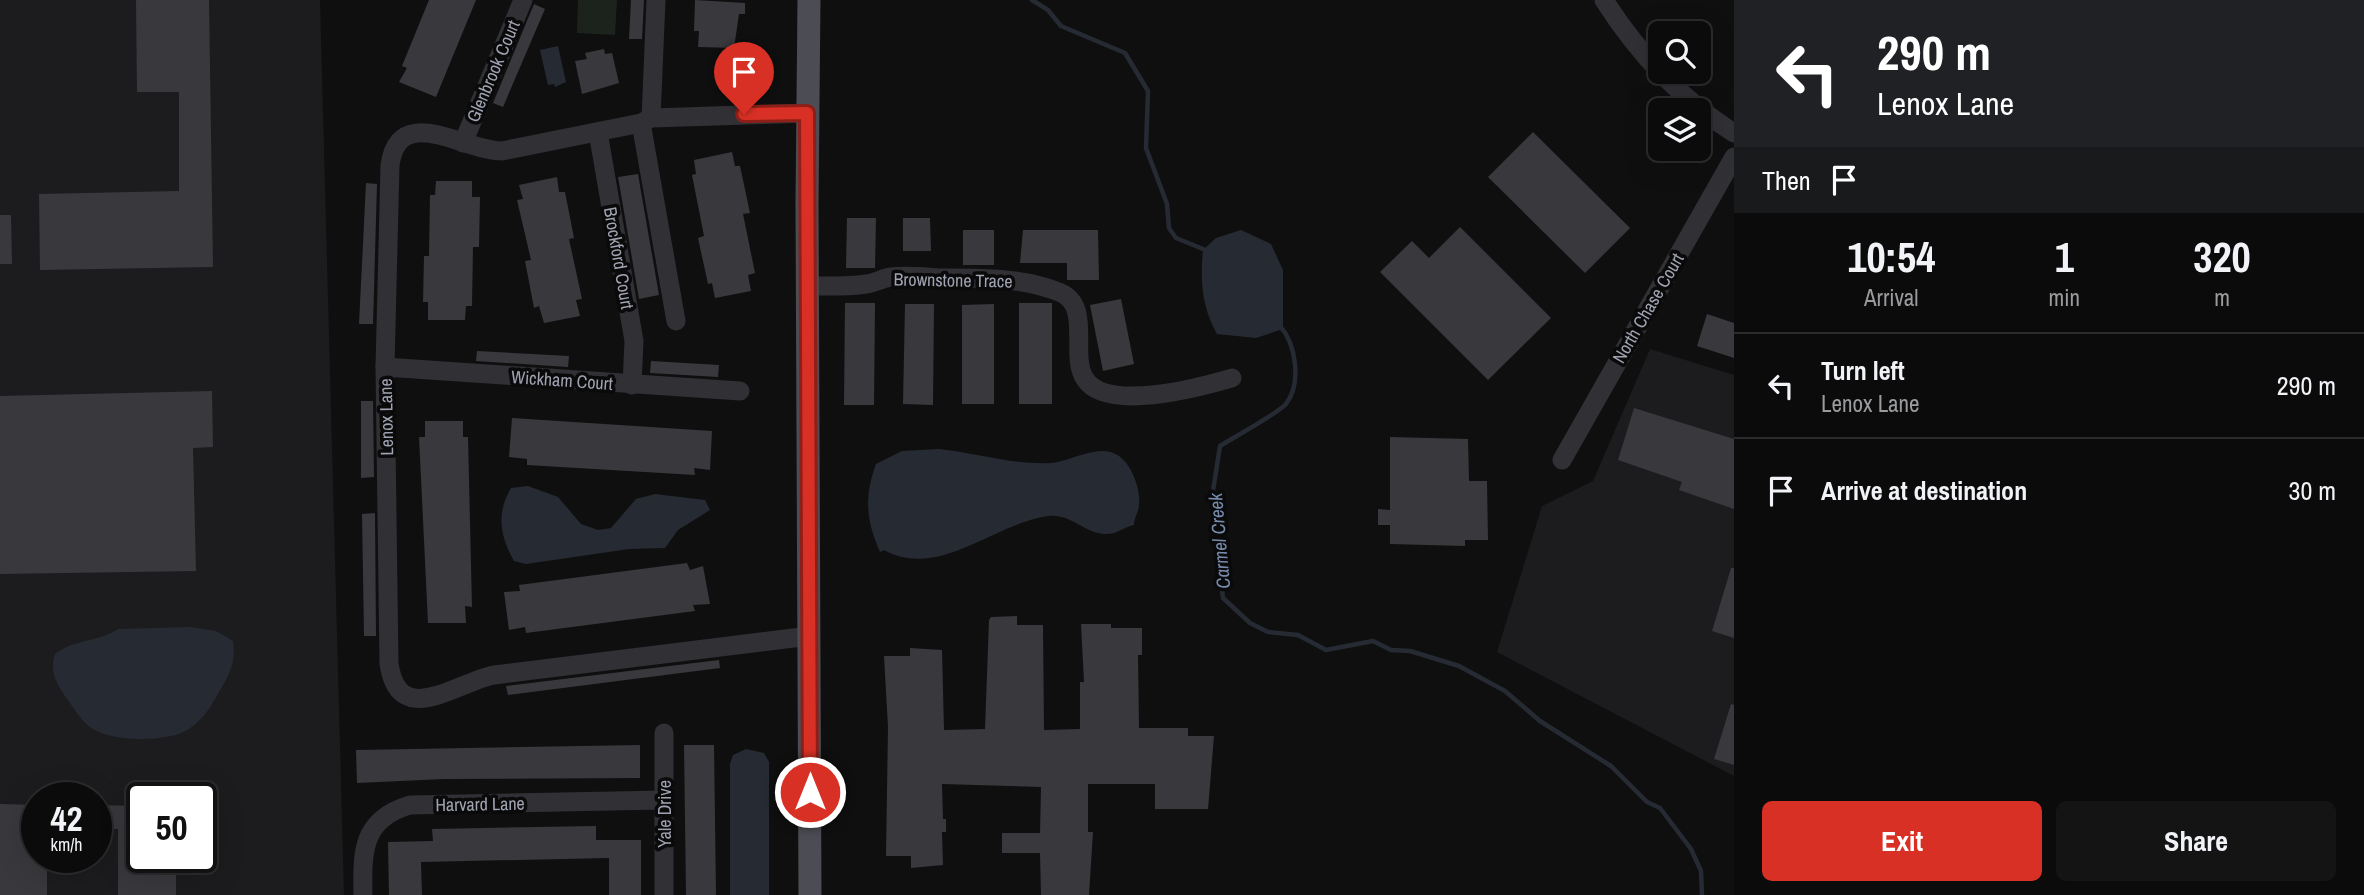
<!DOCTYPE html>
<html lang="en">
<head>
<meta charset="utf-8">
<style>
  body { margin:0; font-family:"Archivo Narrow",sans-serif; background:#141415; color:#f1f3f6; height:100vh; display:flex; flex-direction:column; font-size:26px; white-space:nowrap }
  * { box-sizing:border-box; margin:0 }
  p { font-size:23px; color:#9a9b9d }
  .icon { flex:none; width:38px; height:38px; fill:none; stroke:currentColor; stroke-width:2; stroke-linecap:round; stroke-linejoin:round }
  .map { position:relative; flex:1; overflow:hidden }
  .details { display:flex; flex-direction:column; background:#0b0b0c; width:630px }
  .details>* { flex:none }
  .guide { background:#202124; color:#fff; overflow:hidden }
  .buttons { position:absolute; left:1648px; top:21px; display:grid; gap:14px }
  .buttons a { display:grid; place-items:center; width:63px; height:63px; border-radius:10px; background:#0b0b0c; box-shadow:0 7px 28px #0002,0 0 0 2px #2b2b2d; font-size:35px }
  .speed { position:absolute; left:21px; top:782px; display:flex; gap:14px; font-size:35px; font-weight:700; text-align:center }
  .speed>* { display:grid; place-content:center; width:91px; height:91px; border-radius:50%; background:#0b0b0c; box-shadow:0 7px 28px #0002,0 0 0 2px #2b2b2d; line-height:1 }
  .speed small { font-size:18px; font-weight:400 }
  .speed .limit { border:4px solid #111; border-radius:10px; background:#fff; color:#111 }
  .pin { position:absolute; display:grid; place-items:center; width:60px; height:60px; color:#fff; margin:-72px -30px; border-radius:50% 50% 50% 0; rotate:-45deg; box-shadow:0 0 7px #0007 }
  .pin .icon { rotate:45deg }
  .me { position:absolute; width:77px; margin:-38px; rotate:0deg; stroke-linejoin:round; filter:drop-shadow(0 0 5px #0008) }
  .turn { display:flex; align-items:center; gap:24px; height:147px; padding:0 28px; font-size:32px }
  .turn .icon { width:91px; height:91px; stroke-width:2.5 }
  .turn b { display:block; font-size:49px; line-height:60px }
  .then { display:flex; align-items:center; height:66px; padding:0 28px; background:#0003; gap:14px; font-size:26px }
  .eta { display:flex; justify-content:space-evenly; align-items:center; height:119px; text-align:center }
  .eta b { font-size:42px; font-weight:800; line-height:49px }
  .primary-button { display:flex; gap:14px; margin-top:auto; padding:14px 28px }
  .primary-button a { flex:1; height:80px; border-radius:10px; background:#d93025; color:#fff; font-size:28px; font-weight:800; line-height:80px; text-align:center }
  .primary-button a+a { background:#141415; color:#f1f3f6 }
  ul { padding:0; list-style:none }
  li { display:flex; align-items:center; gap:21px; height:105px; padding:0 28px; border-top:2px solid #2b2b2d }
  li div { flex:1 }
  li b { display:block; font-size:26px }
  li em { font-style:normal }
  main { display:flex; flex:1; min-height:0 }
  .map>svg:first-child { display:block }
  .built { fill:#1c1b1d; fill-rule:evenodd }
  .green { fill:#1c231d }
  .water { fill:#262b33 }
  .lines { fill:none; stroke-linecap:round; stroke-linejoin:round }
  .stream { stroke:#262b33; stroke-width:4.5 }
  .building { fill:#39393d }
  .minor { stroke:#303035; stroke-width:19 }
  .major { stroke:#4c4d54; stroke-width:23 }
  .route-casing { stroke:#8d1f18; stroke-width:18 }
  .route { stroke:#d93025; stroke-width:12 }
  .labels { text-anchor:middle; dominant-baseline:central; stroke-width:7; stroke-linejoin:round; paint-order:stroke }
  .street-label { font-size:18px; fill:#a0a3b1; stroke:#0a0a0b }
  .water-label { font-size:19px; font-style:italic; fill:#778bad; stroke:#0a0a0b }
</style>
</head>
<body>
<main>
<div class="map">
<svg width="1734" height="895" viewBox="0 0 1734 895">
  <rect width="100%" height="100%" fill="#0f0f10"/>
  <g class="built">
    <path d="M0 0H320L344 895H0ZM37 798H96V858H37ZM142 798H201V858H142Z"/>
    <path d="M1650 349 1734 375V776L1497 652 1542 506 1593 481Z"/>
  </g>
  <path class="green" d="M578 0H617L615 35 577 33Z"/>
  <g class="water">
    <path d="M558 46 566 82 555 87 554 84 548 85 540 50Z"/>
    <path d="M1241 230 1271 244 1283 270V329L1256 338 1217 334C1202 308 1200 281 1203 250L1216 238Z"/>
    <path d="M939 449C976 453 1013 465 1051 463 1072 461 1100 442 1119 456 1132 465 1141 490 1139 505 1139 512 1134 517 1134 525 1123 527 1117 535 1104 534 1083 532 1070 513 1048 516 994 523 939 580 884 550L880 552C866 520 864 497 876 464L902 451Z"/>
    <path d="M528 486 558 497 581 524 598 530 611 528 636 499 655 494 705 500 710 510 678 530 665 548 629 549 526 564 514 561C500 536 496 513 511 488Z"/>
    <path d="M190 627 216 631 233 641C236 662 230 674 219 692 211 706 204 719 189 729 168 743 112 742 91 728 81 721 74 708 67 699 57 684 49 672 55 654 74 639 99 642 118 629Z"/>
    <path d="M746 749 764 753 769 762V895H730V764L733 755Z"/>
  </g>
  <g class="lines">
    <g class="stream">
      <path d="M1032 0 1048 10 1061 26 1125 53 1148 91 1146 148 1167 204 1169 228 1176 238 1208 251"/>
      <path d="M1280 326C1296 344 1302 383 1286 404 1277 414 1234 437 1220 446L1212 497 1223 598 1250 623 1268 632 1298 635 1326 650 1373 641 1391 650 1410 651 1459 666 1505 691 1540 721 1611 766 1647 802 1660 808 1691 849 1701 871 1702 895"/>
    </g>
  </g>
  <g class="building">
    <path d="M136 0H209L213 267 40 270 39 194 179 191V92H137Z"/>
    <path d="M429 0H476L436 97 399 82 407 68 402 66Z"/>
    <path d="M631 0H644L642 39H629Z"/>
    <path d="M695 0 745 3V14H739L734 48 698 47 699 31H694Z"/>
    <path d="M534 4 545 9 503 107 493 103Z"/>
    <path d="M604 49 605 54 612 53 619 83 582 94 575 61 587 59 585 53Z"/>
    <path d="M1533 132 1630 228 1585 273 1488 177Z"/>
    <path d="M732 152 735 166H740L750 213 743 214 755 273 748 275 751 291 715 298 712 283 708 284 698 238 704 236 692 175 696 174 694 160Z"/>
    <path d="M638 174 659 295 639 299 618 177Z"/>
    <path d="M557 177 559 192H565L574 238 569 239 582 299 576 300 580 316 544 323 539 306 534 308 525 261 531 260 517 200 523 199 519 185Z"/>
    <path d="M436 181H472V197H480L479 247H473L472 306H466L465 320H428V302H423L424 256H429L430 195H435Z"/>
    <path d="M366 183 377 184 373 324H359Z"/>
    <path d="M0 215H11L12 264H0Z"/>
    <path d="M847 218H876L875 268H846Z"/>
    <path d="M903 218H930L931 251H903Z"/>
    <path d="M1460 227 1551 318 1488 380 1380 272 1412 241 1429 258Z"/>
    <rect x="963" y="230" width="31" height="35"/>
    <path d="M1023 230H1098L1099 280H1067V263H1020Z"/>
    <path d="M1121 299 1134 364 1103 371 1090 305Z"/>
    <path d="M845 303H875L874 405H844Z"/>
    <rect x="1019" y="303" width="33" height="101"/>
    <path d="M905 304H934L933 405 903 404Z"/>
    <path d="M994 304V404H962V305Z"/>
    <path d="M1707 314 1734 323V358L1697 346Z"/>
    <path d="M477 351 569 356 568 367 476 361Z"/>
    <path d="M651 361 719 365 718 377 650 373Z"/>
    <path d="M212 391 213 447 193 448 196 571 0 574V396Z"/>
    <path d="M361 401H373L374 477 361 478Z"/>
    <path d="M1634 408 1734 439V509L1679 490 1682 482 1618 460Z"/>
    <path d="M512 418 712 431 710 470 694 468 695 475 527 465V459L509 457Z"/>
    <path d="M425 421H463V437H468L472 607 465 606 466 623H428L419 437H425Z"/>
    <path d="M1390 437 1468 439 1469 481H1487L1488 540H1465V546L1390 544V525H1378V509L1390 510Z"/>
    <path d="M375 513 376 636H364L362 514Z"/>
    <path d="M687 563 690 570 703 566 710 604 693 605 695 611 526 633 525 627 509 630 504 592 520 591 519 585Z"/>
    <path d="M1731 568H1734V638L1712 631Z"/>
    <path d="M1017 616V625H1043L1044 730 1080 729V682H1084L1081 624H1111V628H1142V655H1138L1139 728H1188V736H1214L1208 809H1155V784H1088V832H1093L1089 895H1041L1040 853H1002V833H1040L1041 787 942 784 943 819H946V832H942L943 865 911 868V856H886L888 727 884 656H910V648L942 650 944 730 985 729 989 620 991 617Z"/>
    <path d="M719 660 720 668 508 695 506 686Z"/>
    <path d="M1731 704 1734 705V765L1714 759Z"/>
    <path d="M640 745V778L444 779 357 783 356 750Z"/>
    <path d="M684 745H714L716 895H686Z"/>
    <path d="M0 804 37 805V858H47V895H0Z"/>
    <path d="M96 805 142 806V858H176V895H118V829H97Z"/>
    <path d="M596 826V840H641V895H609V858L421 862 422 895H389L388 842 433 841 432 829Z"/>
  </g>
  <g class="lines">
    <g class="minor">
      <path d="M1604 0C1638 53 1680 99 1734 133"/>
      <path d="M807 113 651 118 641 123 502 151C464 151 399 102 390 165L385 367 389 664C399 730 457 682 494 675L810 636"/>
      <path d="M651 118 656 0"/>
      <path d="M641 123 676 321"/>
      <path d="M598 132 634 341 632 385"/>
      <path d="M463 143 523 0"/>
      <path d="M808 286C827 286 846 287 866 284 875 283 883 278 891 277 907 275 923 277 939 278 980 278 1020 277 1059 292 1093 305 1069 355 1085 379 1107 413 1201 387 1232 378"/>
      <path d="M385 367 740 391"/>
      <path d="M1562 460 1734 157"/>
      <path d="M664 733V895"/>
      <path d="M363 895C362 851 362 819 410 805L664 800"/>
    </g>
    <path class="major" d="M809 0 807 203 810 895"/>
  </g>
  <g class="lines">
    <g class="route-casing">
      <path id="route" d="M744 114 807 113 810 792"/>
    </g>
    <use href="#route" class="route"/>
  </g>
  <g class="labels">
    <g class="street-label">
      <text transform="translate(493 71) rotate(-67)">Glenbrook Court</text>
      <text transform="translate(619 258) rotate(80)">Brockford Court</text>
      <text transform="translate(953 280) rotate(1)">Brownstone Trace</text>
      <text transform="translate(1648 308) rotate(-60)">North Chase Court</text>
      <text transform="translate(562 380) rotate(4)">Wickham Court</text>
      <text transform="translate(386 417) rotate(-91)">Lenox Lane</text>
      <text transform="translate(480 804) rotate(-1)">Harvard Lane</text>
      <text transform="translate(664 814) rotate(-90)">Yale Drive</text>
    </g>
    <g class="water-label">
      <text transform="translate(1219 541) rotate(-95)">Carmel Creek</text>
    </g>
  </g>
</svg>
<div class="buttons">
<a><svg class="icon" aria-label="search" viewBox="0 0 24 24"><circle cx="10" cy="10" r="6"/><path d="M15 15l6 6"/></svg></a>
<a><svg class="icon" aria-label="layers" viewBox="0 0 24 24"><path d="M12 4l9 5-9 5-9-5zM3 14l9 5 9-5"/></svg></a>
</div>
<div class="speed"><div>42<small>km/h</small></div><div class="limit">50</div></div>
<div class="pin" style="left:744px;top:114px;background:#d93025"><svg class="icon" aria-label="arrive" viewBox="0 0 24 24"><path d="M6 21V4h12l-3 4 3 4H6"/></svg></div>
<svg class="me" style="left:810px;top:792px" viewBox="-20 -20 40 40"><circle r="17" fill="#d93025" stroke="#fff" stroke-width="3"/><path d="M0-11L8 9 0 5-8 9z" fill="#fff"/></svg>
</div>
<section class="details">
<div class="guide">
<div class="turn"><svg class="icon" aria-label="left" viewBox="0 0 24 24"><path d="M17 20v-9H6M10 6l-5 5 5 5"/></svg><div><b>290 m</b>Lenox Lane</div></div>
<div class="then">Then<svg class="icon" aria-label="arrive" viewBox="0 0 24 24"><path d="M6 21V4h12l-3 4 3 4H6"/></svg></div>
</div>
<div class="eta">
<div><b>10:54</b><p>Arrival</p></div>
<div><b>1</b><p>min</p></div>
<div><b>320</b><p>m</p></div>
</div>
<ul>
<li><svg class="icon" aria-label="left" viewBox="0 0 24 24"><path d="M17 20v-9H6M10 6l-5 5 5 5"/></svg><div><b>Turn left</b><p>Lenox Lane</p></div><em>290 m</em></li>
<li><svg class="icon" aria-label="arrive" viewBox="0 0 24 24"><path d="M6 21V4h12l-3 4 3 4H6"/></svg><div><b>Arrive at destination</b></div><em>30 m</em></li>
</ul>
<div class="primary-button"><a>Exit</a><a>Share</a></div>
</section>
</main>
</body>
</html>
